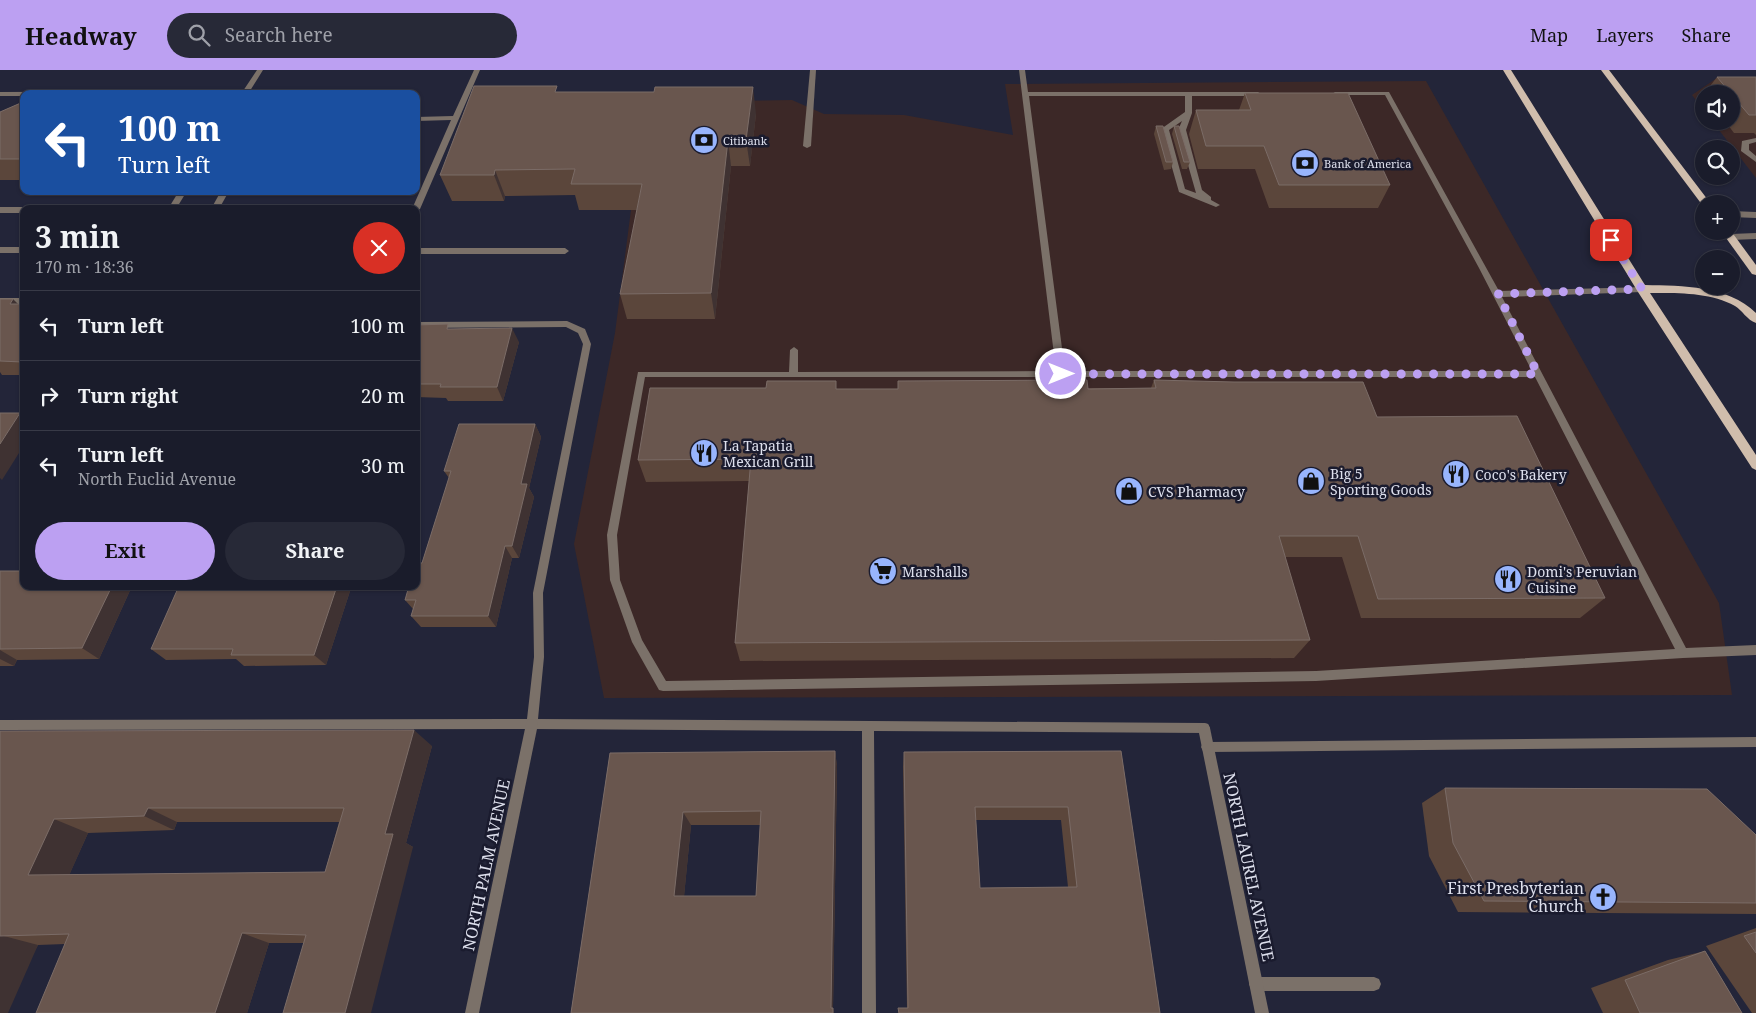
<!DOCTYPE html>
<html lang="en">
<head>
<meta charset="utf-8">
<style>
  body { margin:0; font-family:"Noto Serif",serif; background:#272937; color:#f1f3f6; height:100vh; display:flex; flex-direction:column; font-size:19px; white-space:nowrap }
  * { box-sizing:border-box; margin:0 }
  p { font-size:16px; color:#9fa1a9 }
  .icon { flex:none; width:28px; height:28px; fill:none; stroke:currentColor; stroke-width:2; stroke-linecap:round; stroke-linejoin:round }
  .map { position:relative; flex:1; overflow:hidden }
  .side { position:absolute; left:20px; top:135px; width:400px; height:385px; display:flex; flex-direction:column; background:#1a1c2b; border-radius:10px; box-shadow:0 1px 4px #0004,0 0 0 1px #383a47 }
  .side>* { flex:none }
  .hud { position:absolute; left:20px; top:20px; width:400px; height:105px; border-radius:10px; box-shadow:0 1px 4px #0004,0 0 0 1px #383a47; background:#1a4fa0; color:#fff; overflow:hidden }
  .fabs { position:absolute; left:1695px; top:15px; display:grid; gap:10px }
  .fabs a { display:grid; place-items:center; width:45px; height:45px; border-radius:50%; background:#1a1c2b; box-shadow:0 1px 4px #0004,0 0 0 1px #383a47; font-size:25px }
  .pin { position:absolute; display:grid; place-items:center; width:42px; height:42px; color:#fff; margin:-21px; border-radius:10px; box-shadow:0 2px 8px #0006 }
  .me { position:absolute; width:55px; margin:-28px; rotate:90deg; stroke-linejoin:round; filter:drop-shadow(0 0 4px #0008) }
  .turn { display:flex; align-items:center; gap:18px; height:105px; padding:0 15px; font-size:22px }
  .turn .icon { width:65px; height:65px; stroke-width:2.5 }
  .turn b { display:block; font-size:35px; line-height:42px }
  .round { display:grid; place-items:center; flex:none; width:52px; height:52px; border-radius:26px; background:#272937 }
  .summary { display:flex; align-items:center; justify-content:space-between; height:85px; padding:0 15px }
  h1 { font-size:30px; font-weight:700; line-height:38px }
  .cta { display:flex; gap:10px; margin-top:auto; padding:10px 15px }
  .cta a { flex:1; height:58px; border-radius:30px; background:#bca0f2; color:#111; font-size:20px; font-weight:700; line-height:58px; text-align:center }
  .cta a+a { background:#272937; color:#f1f3f6 }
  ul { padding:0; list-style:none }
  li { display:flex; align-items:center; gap:15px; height:70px; padding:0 15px; border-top:1px solid #383a47 }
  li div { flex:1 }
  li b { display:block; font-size:19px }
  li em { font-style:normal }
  header { display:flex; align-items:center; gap:30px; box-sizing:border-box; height:70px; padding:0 25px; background:#bca0f2; color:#111 }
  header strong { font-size:24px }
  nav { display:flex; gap:28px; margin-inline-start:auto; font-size:18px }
  .search { width:350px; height:45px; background:#272937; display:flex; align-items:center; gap:12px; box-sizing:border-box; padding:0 18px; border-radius:28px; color:#9fa1a9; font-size:19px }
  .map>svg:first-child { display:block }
  .commercial { fill:#3c2827 }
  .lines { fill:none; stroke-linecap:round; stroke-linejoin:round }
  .lane { fill:#7b7169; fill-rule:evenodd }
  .street { fill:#7b7169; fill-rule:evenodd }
  .primary { fill:#d0bdac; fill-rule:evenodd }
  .wall { fill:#5b463b; fill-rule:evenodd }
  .shaded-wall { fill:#3f3232 }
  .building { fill:#69564e; stroke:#7b6c67; fill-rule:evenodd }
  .route { stroke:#bca0f2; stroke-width:9; stroke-dasharray:0 16.2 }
  .labels { text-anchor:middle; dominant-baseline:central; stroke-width:5; stroke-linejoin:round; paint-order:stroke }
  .far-poi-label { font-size:11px; fill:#dee0ed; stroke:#1a1b2e; text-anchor:start }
  .poi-label { font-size:14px; fill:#dee0ed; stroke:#1a1b2e; text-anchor:start }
  .near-street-label { font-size:16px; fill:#dee0ed; stroke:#1a1b2e }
  .near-poi-label { font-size:16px; fill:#dee0ed; stroke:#1a1b2e; text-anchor:end }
</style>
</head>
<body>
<header>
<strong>Headway</strong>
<div class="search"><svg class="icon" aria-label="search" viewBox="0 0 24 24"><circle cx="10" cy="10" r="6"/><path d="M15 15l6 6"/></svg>Search here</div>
<nav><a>Map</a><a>Layers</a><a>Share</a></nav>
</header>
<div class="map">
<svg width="1756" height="943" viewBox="0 0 1756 943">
  <rect width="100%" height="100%" fill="#232539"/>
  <g class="commercial">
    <path d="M1717 8H1756V108L1712 51H1731V24H1704V41L1692 25Z"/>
    <path d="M1426 11 1719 533 1732 625 604 628 574 474 615 263 645 32 792 30 824 44 904 45 1013 65 1005 14Z"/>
  </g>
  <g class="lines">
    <g class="lane">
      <path d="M257 0H263L248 24H24V26H0V22L243 21Z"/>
      <path d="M474 0H480L420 139 416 141V139H412L451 50 416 51V47L453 46Z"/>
      <path d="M810 0H816L811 76 807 78 803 76Z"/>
      <path d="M1019 0H1025L1028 22H1258L1261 24 1258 26H1192V43L1186 60 1202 120 1211 127V130L1220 135 1216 137 1179 122 1161 59 1185 42V26H1029L1065 301H1532L1479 198 1385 25H1333L1332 24 1335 22H1389L1499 221 1645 217V221L1642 222 1502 227 1686 578 1756 575V585L1683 588 1316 611 663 621 659 620 632 572 610 510 607 465 638 302H789L790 280 794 277 798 280V302L1056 301ZM1182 51 1178 60 1196 123 1185 119 1169 60ZM645 307H1535L1675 579 1316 601 666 611 642 570 620 510 617 465Z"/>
      <path d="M1756 68V72L1749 74V80L1756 86V92L1741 81 1742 71Z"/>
      <path d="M179 121H187L176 139H168Z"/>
      <path d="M221 121H229L219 139H211Z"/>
      <path d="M0 137H24L27 139H24V143H0Z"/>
      <path d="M1731 141 1756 142V148L1731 147Z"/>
      <path d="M1756 163V169L1731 170 1727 167 1731 164Z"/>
      <rect x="0" y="177" width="24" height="6"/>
      <path d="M416 178H565L569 181 565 184H416Z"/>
      <rect x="0" y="228" width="24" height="6"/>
      <path d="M567 251 585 259 591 274 543 523 544 587 538 649 1204 653 1208 654 1210 658 1208 662 1204 663 874 661 876 943H862V661L532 659 0 660V650L527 649 534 587 533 523 583 274 578 263 566 257 416 258V252Z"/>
      <path d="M1756 667V677L1207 682 1203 681 1201 677 1203 673 1207 672Z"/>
      <path d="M1256 907H1374L1379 909 1381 914 1379 919 1374 921H1256L1251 919 1249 914 1251 909Z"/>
    </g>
    <g class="street">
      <path d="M532 649 536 650 538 654 479 943H465L526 654 528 650Z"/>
      <path d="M1204 653 1208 654 1210 658 1269 943H1255L1198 658 1200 654Z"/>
    </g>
    <g class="primary">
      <path d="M1503 0H1511L1645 215C1683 216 1727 215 1756 243V253C1747 250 1742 240 1735 236 1710 222 1677 223 1650 223L1756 385V400L1752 398 1638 222Z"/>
      <path d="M1601 0H1609L1711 134H1704L1703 136Z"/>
      <path d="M1721 161H1731L1756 195V205L1752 204Z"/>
    </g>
  </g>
  <g class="wall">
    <path d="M1717 7H1756V65L1754 63H1734L1725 51H1731V24H1704Z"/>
    <path d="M558 22 756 44 750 96H731L715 249H627L620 224 637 140H579L575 125 505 126 504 131H452L440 105Z"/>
    <path d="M1245 23 1390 115 1378 138H1269L1255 99H1198L1189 64 1196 40H1239Z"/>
    <path d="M24 32V110H0V42Z"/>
    <path d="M1156 56 1173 92 1171 99 1164 100 1154 64Z"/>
    <path d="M1174 56 1190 92 1187 99H1182L1172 64Z"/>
    <path d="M0 229 18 234H24V305H2L0 302Z"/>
    <path d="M416 255 451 259 519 272 503 331H448L446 328 416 327Z"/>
    <path d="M1154 310 1377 347 1605 528 1580 548H1361L1342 487H1285L1310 570 1294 588 740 591 735 573 749 411 646 412 638 390 837 319 1151 318Z"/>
    <path d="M535 354 541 367 529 418 534 427 519 488H512L496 557H421L411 546 413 539 405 530 422 493 449 408 444 401Z"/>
    <path d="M0 501 132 516 99 589 17 590 14 596H0Z"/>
    <path d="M179 516H346L350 521 326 595 244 596 236 589 166 590 151 579Z"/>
    <path d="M0 661 432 676 406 773 413 777 304 873H269L247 943H36L65 874 38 875 0 943ZM177 752H339L325 802 69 805 88 763 174 760Z"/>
    <path d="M835 681 837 696 833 938 571 943 610 683ZM691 755H760L756 826H684Z"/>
    <path d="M1121 681 1160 943H898V938H907L903 697 904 682ZM976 750H1061L1068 817 980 818Z"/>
    <path d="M1445 718 1756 765V844L1458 842 1429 786 1422 733Z"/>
    <path d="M1756 858V943H1752L1706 876Z"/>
    <path d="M1705 881 1742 943H1603L1591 918 1668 890Z"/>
  </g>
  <g class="shaded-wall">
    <path d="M753 17 756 44 750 96 746 70Z"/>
    <path d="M728 70 731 96 715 249 711 223Z"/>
    <path d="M495 100 505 126 504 131 494 105Z"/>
    <path d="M13 229 24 240 10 234Z"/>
    <path d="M512 258 519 272 503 331 497 317Z"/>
    <path d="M20 343 24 346V375L2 410 0 408V374Z"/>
    <path d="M535 354 541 367 529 418 534 427 519 488 512 476 521 414Z"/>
    <path d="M505 476 512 488 496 557 488 546Z"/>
    <path d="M112 516H132L99 589 82 578Z"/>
    <path d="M337 516H346L350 521 326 595 314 585Z"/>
    <path d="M0 580 17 590 14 596 0 589Z"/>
    <path d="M414 660 432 676 406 773 413 777 371 943H345L385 764Z"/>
    <path d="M835 681 837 696 833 938 834 943H832L831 938Z"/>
    <path d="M148 738 177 752 174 760 144 746Z"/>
    <path d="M683 742 691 755 683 837 674 826Z"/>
    <path d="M54 749 88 763 64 817 28 805Z"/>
    <path d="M242 863 269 873 247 943H215Z"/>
    <path d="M0 865 38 875 8 943H0Z"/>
  </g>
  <g class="building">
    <path d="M1717 7H1756V45H1749Z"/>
    <path d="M474 16H557L555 22H654L655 17H753L746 70H728L711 223 620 224 642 114H571L575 99 495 100 494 105H440Z"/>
    <path d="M1245 23H1348L1390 115H1279L1264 76H1206L1196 40H1251Z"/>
    <path d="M23 32 24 89H0V42Z"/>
    <path d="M1156 56H1163L1173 92H1166Z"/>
    <path d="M1174 56H1179L1190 92H1184Z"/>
    <path d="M0 229H13L10 234H24V290L22 292 0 291Z"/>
    <path d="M448 254 447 259 512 258 497 317H440L441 314H416V255Z"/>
    <path d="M1087 310 1088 319 1156 318 1154 310 1234 312H1363L1377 347 1517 346 1605 528 1378 529 1358 466H1279L1310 570 735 573 751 389 638 390 650 318H766L767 311H836V319H898V311Z"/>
    <path d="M0 343H20L0 374Z"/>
    <path d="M459 354H535L521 414H527L512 476H505L488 546H411L416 530H405L409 516H416V493H422L451 401H444Z"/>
    <path d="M0 501H24V516H112L82 578 0 579Z"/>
    <path d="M179 516H337L314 585H231L233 579H151Z"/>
    <path d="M414 660 385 764H393L345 943H283L306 865 242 863 215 943H36L69 864 0 866V661ZM148 738H344L325 802 28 805 54 749 144 746Z"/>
    <path d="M835 681 831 938H833V943H571L610 683ZM761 741 756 826H674L683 742Z"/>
    <path d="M1121 681 1160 943H899L898 938H908L904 682ZM975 737H1068L1077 817 980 818Z"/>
    <path d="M1445 718 1707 719 1756 765V833L1484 831 1453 773Z"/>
    <path d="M1756 862V883L1744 866Z"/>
    <path d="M1705 881 1742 943H1640L1625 910Z"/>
  </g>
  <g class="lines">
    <path class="route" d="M1061 304H1538L1498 224 1642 219 1611 170"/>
  </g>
  <defs>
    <g id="bank-disc" transform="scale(1.4375)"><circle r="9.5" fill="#98b5fd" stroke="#1a1b2e"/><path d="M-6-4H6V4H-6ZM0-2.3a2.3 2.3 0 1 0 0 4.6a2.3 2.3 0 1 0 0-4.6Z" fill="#111"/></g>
    <g id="restaurant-disc" transform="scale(1.4375)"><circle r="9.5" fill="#98b5fd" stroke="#1a1b2e"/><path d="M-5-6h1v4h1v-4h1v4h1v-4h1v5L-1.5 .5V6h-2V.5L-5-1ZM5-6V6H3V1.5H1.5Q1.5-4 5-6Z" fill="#111"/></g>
    <g id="shop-disc" transform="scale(1.4375)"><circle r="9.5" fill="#98b5fd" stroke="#1a1b2e"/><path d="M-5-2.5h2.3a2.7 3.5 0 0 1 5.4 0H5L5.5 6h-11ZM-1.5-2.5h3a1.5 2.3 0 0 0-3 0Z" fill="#111"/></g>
    <g id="supermarket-disc" transform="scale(1.4375)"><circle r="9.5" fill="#98b5fd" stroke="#1a1b2e"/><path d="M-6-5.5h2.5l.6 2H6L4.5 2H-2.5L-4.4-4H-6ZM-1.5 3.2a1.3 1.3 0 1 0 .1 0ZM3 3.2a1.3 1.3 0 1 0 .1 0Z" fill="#111"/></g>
    <g id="church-disc" transform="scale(1.4375)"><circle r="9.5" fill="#98b5fd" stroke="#1a1b2e"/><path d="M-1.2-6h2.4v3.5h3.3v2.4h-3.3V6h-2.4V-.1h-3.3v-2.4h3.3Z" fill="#111"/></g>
  </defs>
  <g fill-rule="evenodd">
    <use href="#bank-disc" x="704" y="70"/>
    <use href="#bank-disc" x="1305" y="93"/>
    <use href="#restaurant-disc" x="704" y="383"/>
    <use href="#restaurant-disc" x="1456" y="404"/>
    <use href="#shop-disc" x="1311" y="411"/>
    <use href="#shop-disc" x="1129" y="421"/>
    <use href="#supermarket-disc" x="883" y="501"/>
    <use href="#restaurant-disc" x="1508" y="509"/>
    <use href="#church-disc" x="1603" y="827"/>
  </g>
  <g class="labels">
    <g class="far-poi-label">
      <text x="723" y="70">Citibank</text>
      <text x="1324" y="93">Bank of America</text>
    </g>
    <g class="poi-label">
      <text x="723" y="375">La Tapatia<tspan x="723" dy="16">Mexican Grill</tspan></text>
      <text x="1330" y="403">Big 5<tspan x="1330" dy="16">Sporting Goods</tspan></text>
      <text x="1475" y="404">Coco's Bakery</text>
      <text x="1148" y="421">CVS Pharmacy</text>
      <text x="902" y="501">Marshalls</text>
      <text x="1527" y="501">Domi's Peruvian<tspan x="1527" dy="16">Cuisine</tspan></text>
    </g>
    <g class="near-street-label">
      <text transform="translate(486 795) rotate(-78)">NORTH PALM AVENUE</text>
      <text transform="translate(1249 797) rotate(78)">NORTH LAUREL AVENUE</text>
    </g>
    <g class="near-poi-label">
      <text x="1584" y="818">First Presbyterian<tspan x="1584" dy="18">Church</tspan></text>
    </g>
  </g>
</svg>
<div class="fabs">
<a><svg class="icon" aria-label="sound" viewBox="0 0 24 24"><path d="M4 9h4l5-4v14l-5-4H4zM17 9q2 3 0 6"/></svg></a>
<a><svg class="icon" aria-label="search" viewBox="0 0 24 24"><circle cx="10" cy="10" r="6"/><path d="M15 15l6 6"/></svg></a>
<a>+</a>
<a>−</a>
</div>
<div class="pin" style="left:1611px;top:170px;background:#d93025"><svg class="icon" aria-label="arrive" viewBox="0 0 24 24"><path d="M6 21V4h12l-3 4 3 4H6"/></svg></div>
<svg class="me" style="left:1061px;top:304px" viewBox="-20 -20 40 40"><circle r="17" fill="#bca0f2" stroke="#fff" stroke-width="3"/><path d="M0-11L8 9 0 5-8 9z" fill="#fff"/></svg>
<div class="hud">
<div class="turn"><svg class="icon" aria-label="left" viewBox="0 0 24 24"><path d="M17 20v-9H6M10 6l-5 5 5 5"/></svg><div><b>100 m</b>Turn left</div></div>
</div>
<section class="side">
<div class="summary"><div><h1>3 min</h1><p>170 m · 18:36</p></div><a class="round" style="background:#d93025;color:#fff"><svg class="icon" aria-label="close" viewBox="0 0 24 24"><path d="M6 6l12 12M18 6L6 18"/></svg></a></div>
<ul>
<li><svg class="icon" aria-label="left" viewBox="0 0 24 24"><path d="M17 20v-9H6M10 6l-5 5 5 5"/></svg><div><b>Turn left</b></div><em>100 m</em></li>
<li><svg class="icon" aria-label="right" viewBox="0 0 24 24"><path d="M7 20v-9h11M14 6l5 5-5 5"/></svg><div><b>Turn right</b></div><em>20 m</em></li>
<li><svg class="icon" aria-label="left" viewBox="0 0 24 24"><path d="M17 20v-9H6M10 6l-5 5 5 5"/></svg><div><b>Turn left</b><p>North Euclid Avenue</p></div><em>30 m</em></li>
</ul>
<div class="cta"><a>Exit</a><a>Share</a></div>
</section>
</div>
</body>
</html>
